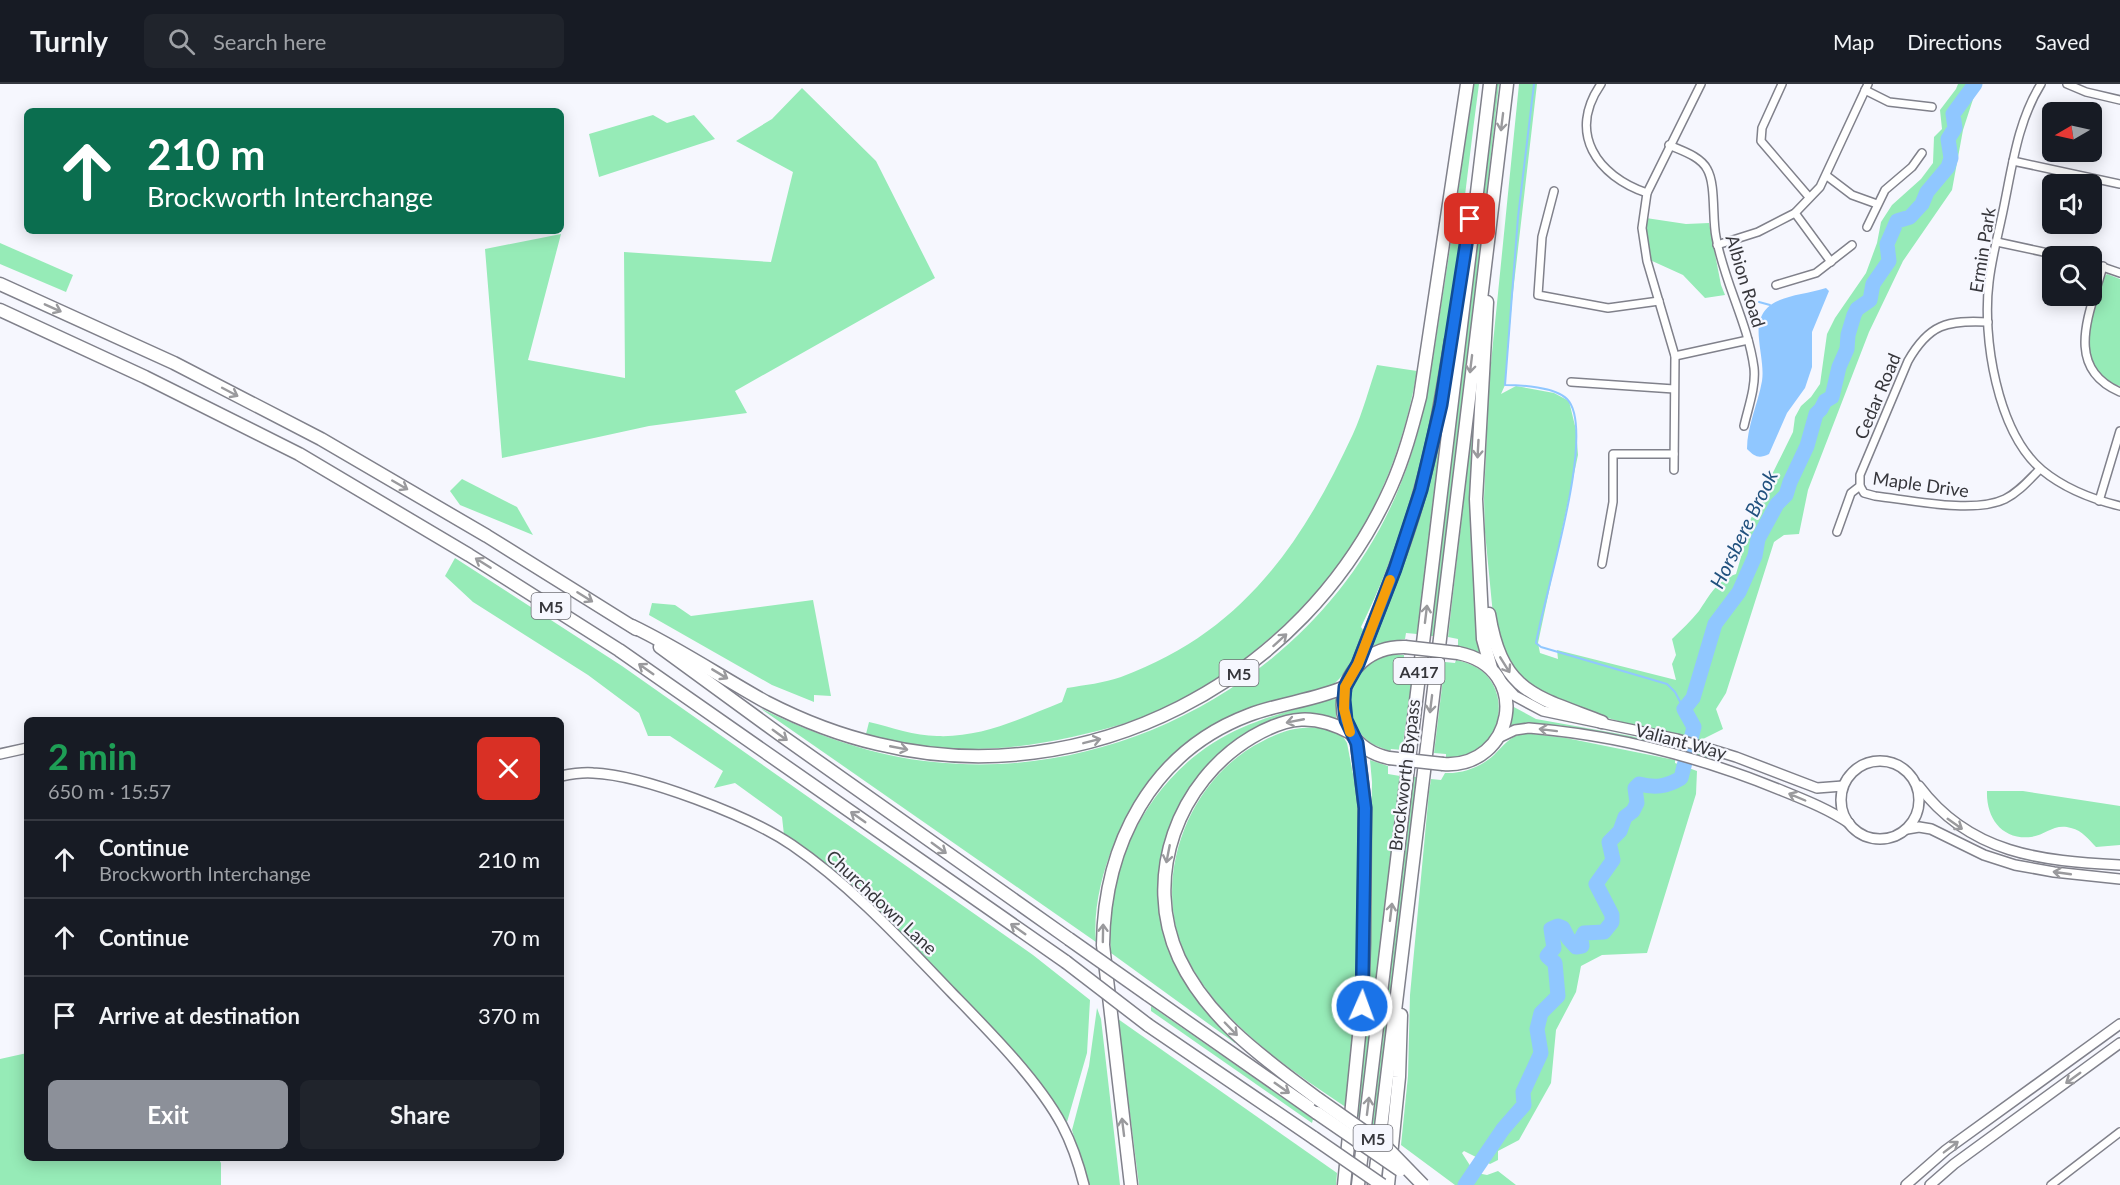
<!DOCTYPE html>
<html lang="en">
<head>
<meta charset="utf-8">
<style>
  body { margin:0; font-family:Lato,sans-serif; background:#20242c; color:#f1f3f6; height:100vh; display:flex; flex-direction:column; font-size:22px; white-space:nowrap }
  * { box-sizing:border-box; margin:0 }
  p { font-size:20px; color:#9ea1a6 }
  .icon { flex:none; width:33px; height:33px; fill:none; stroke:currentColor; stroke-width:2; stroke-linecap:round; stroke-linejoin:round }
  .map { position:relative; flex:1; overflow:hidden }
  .sheet { position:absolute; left:24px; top:633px; width:540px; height:444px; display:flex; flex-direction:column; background:#171b24; border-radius:9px; box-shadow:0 3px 15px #0003 }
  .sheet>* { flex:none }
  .top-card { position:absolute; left:24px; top:24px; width:540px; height:126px; border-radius:9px; box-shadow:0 3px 15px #0003; background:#0b6e4f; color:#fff; overflow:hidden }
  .needle { width:39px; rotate:261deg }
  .controls { position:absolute; left:2042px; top:18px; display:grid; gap:12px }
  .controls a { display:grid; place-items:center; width:60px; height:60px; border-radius:9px; background:#171b24; box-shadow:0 3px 15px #0003; font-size:30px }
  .pin { position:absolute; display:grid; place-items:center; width:51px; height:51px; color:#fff; margin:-26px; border-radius:12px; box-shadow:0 3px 9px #0006 }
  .me { position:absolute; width:66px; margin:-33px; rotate:2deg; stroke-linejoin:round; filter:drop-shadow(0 0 4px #0008) }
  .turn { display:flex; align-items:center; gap:21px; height:126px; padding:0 24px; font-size:27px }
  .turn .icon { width:78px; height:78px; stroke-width:2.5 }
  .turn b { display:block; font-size:42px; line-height:51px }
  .round { display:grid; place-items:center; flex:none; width:63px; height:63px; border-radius:9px; background:#20242c }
  .headline { display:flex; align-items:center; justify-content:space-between; height:102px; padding:0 24px }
  h1 { font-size:36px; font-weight:700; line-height:45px; color:#1e9e55 }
  .action { display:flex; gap:12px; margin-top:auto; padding:12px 24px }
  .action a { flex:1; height:69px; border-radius:9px; background:#8c9099; color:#fff; font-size:24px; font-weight:700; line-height:69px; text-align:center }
  .action a+a { background:#20242c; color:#f1f3f6 }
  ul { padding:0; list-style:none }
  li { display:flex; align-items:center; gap:18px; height:78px; padding:0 24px; border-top:2px solid #363941 }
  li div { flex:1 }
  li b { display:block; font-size:22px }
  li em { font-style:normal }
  header { display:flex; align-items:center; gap:36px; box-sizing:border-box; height:84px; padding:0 30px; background:#171b24; border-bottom:2px solid #363941 }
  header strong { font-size:28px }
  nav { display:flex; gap:33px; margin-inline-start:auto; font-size:21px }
  .search { width:420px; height:54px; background:#20242c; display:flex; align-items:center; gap:15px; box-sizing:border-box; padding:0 21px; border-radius:9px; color:#9ea1a6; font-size:22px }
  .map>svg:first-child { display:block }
  .green { fill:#96ebb7 }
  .water { fill:#90c7ff }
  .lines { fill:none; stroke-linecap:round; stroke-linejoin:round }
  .stream { stroke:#90c7ff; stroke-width:2 }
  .river { stroke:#90c7ff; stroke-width:15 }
  .street-casing { stroke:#80818b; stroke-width:10 }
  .secondary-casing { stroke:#80818b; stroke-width:12 }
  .highway-casing { stroke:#80818b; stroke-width:15 }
  .street { stroke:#fff; stroke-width:7 }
  .secondary { stroke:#fff; stroke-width:9 }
  .highway { stroke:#fff; stroke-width:12 }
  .highway-bridge-casing { stroke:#80818b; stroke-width:15; stroke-linecap:butt }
  .highway-bridge { stroke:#fff; stroke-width:12 }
  .oneway { stroke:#9a9a9d }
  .route-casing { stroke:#114b97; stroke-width:15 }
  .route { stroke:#1a73e8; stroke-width:10 }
  .slow { stroke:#f59e0b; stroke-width:10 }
  .labels { text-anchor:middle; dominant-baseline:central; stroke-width:4.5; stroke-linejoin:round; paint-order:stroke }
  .shield { fill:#f6f7fe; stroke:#707076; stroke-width:1.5 }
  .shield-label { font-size:16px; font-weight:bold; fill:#36363b }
  .street-label { font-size:18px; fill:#36363b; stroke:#f6f7fe }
  .water-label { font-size:20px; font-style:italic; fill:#21517e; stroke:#f6f7fe }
</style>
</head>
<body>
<header>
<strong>Turnly</strong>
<div class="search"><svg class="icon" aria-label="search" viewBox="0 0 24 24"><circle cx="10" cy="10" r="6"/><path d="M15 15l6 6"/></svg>Search here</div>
<nav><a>Map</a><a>Directions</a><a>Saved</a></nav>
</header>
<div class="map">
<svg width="2120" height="1101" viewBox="0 0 2120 1101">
  <rect width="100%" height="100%" fill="#f6f7fe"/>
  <g class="green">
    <path d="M1473 0H1479C1454 183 1444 376 1361 543L1366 550C1357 566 1349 587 1334 600 1326 606 1314 609 1304 612 1274 622 1242 630 1213 643 1144 674 1089 784 1096 858L760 624C816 651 872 672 934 678 1128 699 1329 583 1401 399 1424 343 1432 282 1441 222 1453 148 1463 74 1473 0Z"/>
    <path d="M1497 0H1499L1449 441 1433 552H1430Z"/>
    <path d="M1519 0H1537L1512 217 1505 301 1501 310 1516 302 1554 309 1569 317 1576 346 1578 371 1538 559 1540 569 1558 575 1557 566 1676 596 1672 580 1676 571 1672 555C1681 546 1691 537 1699 527 1710 511 1717 496 1736 490L1741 473 1736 467 1757 421 1793 348 1795 333 1801 322 1811 313 1820 300 1827 250 1835 234 1866 189 1877 159 1881 138 1892 121 1921 95 1933 79 1934 53 1942 45 1940 26 1956 5 1958 0H1978L1963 46 1952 106 1903 177 1869 248 1808 406 1799 450 1784 451 1774 458 1726 609 1716 625 1723 645 1699 657 1645 645 1561 620 1517 593 1506 576 1493 531 1485 448 1484 414 1489 299Z"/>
    <path d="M802 4 876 77 935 194 735 307 747 329 649 342 502 374 485 165 561 150 528 276 625 294 624 168 771 178 793 88 736 57 772 35Z"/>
    <path d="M653 31 667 39 694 31 715 55 599 93 589 50Z"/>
    <path d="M1646 134 1686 140 1709 139 1721 201 1725 211 1705 214 1683 191 1650 176 1645 144Z"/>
    <path d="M0 159 73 191 66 208 0 180Z"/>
    <path d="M2107 190 2120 195V302C2069 294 2094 227 2101 196Z"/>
    <path d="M1377 281 1417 287C1403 372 1366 458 1306 522 1294 535 1279 546 1265 558 1235 584 1201 610 1164 625 1134 638 1103 646 1072 653 999 669 938 670 866 650L869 638C891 643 915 652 937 652 981 654 1022 634 1062 618L1067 604C1085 601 1104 599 1121 593 1241 549 1301 462 1353 350 1363 328 1369 304 1377 281Z"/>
    <path d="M1444 326 1417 550 1406 549 1405 555 1370 562Z"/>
    <path d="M1473 335 1476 336V513L1480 569 1458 562V555L1448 553Z"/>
    <path d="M462 395 517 423 533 451 460 421 450 407Z"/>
    <path d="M455 474 622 582 1033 871 1090 916 1087 969 1067 1038 1020 977 961 910 831 786 784 751 782 733 735 699 714 704 723 687 670 652H648L639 629 588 591 473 518 445 492Z"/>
    <path d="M813 516 831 612 814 611V618L772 601 649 531 652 519 675 521 691 532Z"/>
    <path d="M1389 570 1404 571V574L1415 575 1402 666 1391 665 1390 667C1379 663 1369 660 1362 651 1337 623 1355 579 1389 570Z"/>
    <path d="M1456 576C1465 578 1474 581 1482 587 1511 611 1501 663 1464 673 1459 675 1452 675 1446 675V670L1434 669 1445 578 1455 579Z"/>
    <path d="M1336 615V635L1320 631 1297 632 1208 683 1163 778 1171 862 1237 956 1235 959 1111 869C1103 788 1144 703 1213 659 1237 644 1262 635 1289 627 1304 623 1319 616 1336 615Z"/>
    <path d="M1512 622 1536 635 1631 652 1706 672 1713 677C1662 665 1559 631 1510 642Z"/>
    <path d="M1322 640 1342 651 1347 659 1359 721 1357 919 1347 1024C1288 984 1222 941 1188 876 1148 799 1187 694 1263 657 1282 647 1298 642 1320 644Z"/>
    <path d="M1524 649 1566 654 1675 676V679L1697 687 1696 710 1647 869 1602 871 1581 882 1576 908 1556 946 1551 999 1519 1056 1498 1067V1076L1490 1080 1464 1067 1462 1069 1471 1083 1469 1090 1473 1093 1477 1089 1487 1091 1498 1087 1516 1101H1455L1401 1061 1408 992 1410 911 1429 708 1431 695 1441 696 1445 689C1462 690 1481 683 1494 671 1504 661 1509 653 1524 649Z"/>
    <path d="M1370 676 1388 682V690L1400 692 1360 1033 1357 1032 1368 924 1372 698Z"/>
    <path d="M1414 693H1418L1375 1046 1372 1044Z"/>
    <path d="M1987 707H2023L2120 722V761L2096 763C2088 755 2083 747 2071 744 2054 739 2046 751 2031 753 2002 756 1986 734 1987 707Z"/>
    <path d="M1151 922 1313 1035 1312 1039 1151 927Z"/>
    <path d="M1097 924 1101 935 1120 1101H1088L1072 1046 1089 982Z"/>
    <path d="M1118 935 1337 1089 1336 1101H1139Z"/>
    <path d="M27 969V1074H218L221 1079V1101H0V975Z"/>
  </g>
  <path class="water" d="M1826 204 1829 207 1812 248V283L1805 304 1787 329 1769 370C1759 375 1755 373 1747 365 1747 342 1758 320 1762 297 1764 284 1760 268 1759 255 1754 210 1795 214 1826 204Z"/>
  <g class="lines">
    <g class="stream">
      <path d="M1534 0 1518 133 1505 301C1521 301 1555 303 1567 315 1598 346 1543 515 1536 559L1541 563 1667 600 1675 608 1684 625"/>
      <path d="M1759 218 1770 221"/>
    </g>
    <path class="river" d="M1465 1101 1503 1045 1524 1021 1523 1008 1541 969 1537 945 1541 929 1558 912 1555 879 1547 872 1554 864 1551 845 1558 842 1563 844 1568 854 1576 863 1582 862 1581 855 1584 849 1604 848 1612 838V831L1596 800 1613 776 1609 758 1620 747 1625 733 1633 727 1637 719 1635 704 1639 700C1655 704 1666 703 1681 694L1694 643 1684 625 1693 614 1715 540 1739 508 1755 472 1758 455 1777 420 1786 411 1790 398 1807 362 1816 330 1821 325 1825 317 1832 313 1839 283 1847 265 1848 251 1854 231 1857 225 1870 216 1873 200 1889 177 1887 160 1897 137 1910 133 1922 120 1927 108 1948 83 1951 74 1948 55 1955 44 1953 30 1975 0"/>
    <g class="street-casing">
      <g id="street">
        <path d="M1601 0C1567 49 1597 92 1647 109"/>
        <path d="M1782 0 1762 44 1761 57 1809 113"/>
        <path d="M2041 0C2019 35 2013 77 2005 117 2000 144 1992 171 1989 198 1982 253 1997 348 2042 386 2065 405 2091 415 2120 422"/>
        <path d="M2067 0 2086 8 2120 16"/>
        <path d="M1865 6 1889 18 1932 23"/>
        <path d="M1669 61C1682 67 1700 72 1707 85 1716 100 1712 134 1716 153 1724 198 1748 239 1754 284 1756 303 1748 324 1744 342"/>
        <path d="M2013 77 2120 100"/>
        <path d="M1827 92 1852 111 1877 120"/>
        <path d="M1554 107 1542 153 1538 211 1608 224 1659 217"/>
        <path d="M1795 129 1831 178"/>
        <path d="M1867 143 1885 106 1912 83 1922 69"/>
        <path d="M1997 158 2062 172"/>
        <path d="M1717 161 1758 148 1795 129 1820 103 1868 0"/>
        <path d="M2091 179 2120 189"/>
        <path d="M2103 182C2091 227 2062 283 2120 308"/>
        <path d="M1776 201 1816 189 1852 161"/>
        <path d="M1675 272 1748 256"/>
        <path d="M1571 298 1674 305"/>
        <path d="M1674 386 1675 272 1647 177 1642 144 1647 109 1701 0"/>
        <path d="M1860 402 1864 409 1875 412C1910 416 1974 430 2005 415 2019 408 2029 396 2040 385"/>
        <path d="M2099 417 2120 347"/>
        <path d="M1837 448 1851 409 1860 402V391L1908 277C1929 240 1947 236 1988 238"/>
        <path d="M1602 480 1613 418V370H1674"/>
        <path d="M2051 1101 2120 1048"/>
      </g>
    </g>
    <g class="secondary-casing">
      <g id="secondary">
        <path d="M1502 598 1515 612 1543 627 1677 655 1736 673 1817 704 1843 702"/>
        <path d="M1496 655 1515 646 1529 644C1615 651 1703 674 1783 707 1805 716 1828 725 1849 739"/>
        <path d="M0 670 27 664"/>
        <circle cx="1880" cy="716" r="39"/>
        <path d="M561 692C571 690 582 688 593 689 644 691 749 732 792 761 852 802 902 857 952 909 988 946 1038 996 1062 1041 1072 1060 1079 1081 1084 1101"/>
        <path d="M1919 702C1970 770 2041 777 2120 781"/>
        <path d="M1907 745 1919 743 1931 745 1984 771 2015 781 2054 788 2120 795"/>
        <path d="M1906 1101 1946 1066 2120 940"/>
        <path d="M1930 1101 1954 1080 2120 959"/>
      </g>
    </g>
    <g class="highway-casing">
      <g id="highway">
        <path d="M0 200 174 279 321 355 487 452 636 545"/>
        <path d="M1487 218 1476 415 1483 555 1491 584"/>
        <path d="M0 226 145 293 299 370 469 471 619 566 1066 878"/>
        <path d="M1489 530C1502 609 1535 612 1602 638"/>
        <path d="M632 542C678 564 721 593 766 618 801 636 839 651 878 660 1086 711 1304 597 1391 403 1404 374 1412 344 1420 313L1467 0"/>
        <path d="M660 563 782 652 1069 855"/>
        <path d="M1358 580C1380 521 1405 464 1421 404 1435 355 1443 306 1451 256"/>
        <path d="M1389 674C1319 659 1332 562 1405 563"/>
        <path d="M1443 680C1514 685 1534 584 1458 569"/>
        <path d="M1147 910 1317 1029"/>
        <path d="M1148 941 1314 1054"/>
        <path d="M1318 1015C1265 975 1208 936 1179 874 1142 793 1178 697 1252 653 1288 632 1314 629 1351 649"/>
        <path d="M1131 1101 1103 861C1104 761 1151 668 1249 631 1281 619 1315 616 1345 603"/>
        <path d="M1344 1101 1362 922 1364 859 1365 724 1357 659"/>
        <path d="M1358 1101 1490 0"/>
        <path d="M1374 1101 1507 0"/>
        <path d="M1388 1101 1399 993 1401 931"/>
      </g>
    </g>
    <use href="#street" class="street"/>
    <use href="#secondary" class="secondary"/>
    <use href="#highway" class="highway"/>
    <g class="highway-bridge-casing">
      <g id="highway-bridge">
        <path d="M1405 563 1458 569"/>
        <path d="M1389 674 1443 680"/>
        <path d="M1069 855 1147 910"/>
        <path d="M1066 878 1148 941"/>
        <path d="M1318 1015 1386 1063 1423 1101"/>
        <path d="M1317 1029 1400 1086"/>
        <path d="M1314 1054 1382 1101"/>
      </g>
    </g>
    <use href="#highway-bridge" class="highway-bridge"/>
  </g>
  <defs><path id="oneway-shaft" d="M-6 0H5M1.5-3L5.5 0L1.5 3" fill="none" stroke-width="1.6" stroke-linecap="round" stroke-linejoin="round" transform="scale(1.5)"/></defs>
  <g class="oneway">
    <use href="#oneway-shaft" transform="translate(1502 38) rotate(97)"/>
    <use href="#oneway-shaft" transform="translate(53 224) rotate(24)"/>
    <use href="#oneway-shaft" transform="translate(1471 280) rotate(97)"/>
    <use href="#oneway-shaft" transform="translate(230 308) rotate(28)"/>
    <use href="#oneway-shaft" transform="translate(1478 365) rotate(93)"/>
    <use href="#oneway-shaft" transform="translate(400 401) rotate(30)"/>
    <use href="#oneway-shaft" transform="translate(483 479) rotate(-148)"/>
    <use href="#oneway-shaft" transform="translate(585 513) rotate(32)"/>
    <use href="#oneway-shaft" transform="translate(1426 530) rotate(-83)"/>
    <use href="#oneway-shaft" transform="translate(1280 556) rotate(-42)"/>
    <use href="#oneway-shaft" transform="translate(1505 581) rotate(58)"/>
    <use href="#oneway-shaft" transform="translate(646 585) rotate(-145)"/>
    <use href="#oneway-shaft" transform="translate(720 590) rotate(31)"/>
    <use href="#oneway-shaft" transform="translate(1431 620) rotate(97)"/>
    <use href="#oneway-shaft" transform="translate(1295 637) rotate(169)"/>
    <use href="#oneway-shaft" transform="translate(1548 646) rotate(-173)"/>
    <use href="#oneway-shaft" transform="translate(780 651) rotate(36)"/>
    <use href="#oneway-shaft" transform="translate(1092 657) rotate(-14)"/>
    <use href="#oneway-shaft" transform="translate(899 664) rotate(11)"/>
    <use href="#oneway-shaft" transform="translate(1797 713) rotate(-157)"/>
    <use href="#oneway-shaft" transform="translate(858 733) rotate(-145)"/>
    <use href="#oneway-shaft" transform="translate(1955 740) rotate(35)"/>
    <use href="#oneway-shaft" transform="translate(939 764) rotate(36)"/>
    <use href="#oneway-shaft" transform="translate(1168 770) rotate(101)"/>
    <use href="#oneway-shaft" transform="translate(2062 789) rotate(-172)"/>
    <use href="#oneway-shaft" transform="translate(1391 828) rotate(-83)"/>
    <use href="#oneway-shaft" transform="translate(1018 845) rotate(-145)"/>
    <use href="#oneway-shaft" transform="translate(1103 849) rotate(-89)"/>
    <use href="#oneway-shaft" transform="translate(1231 945) rotate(46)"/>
    <use href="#oneway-shaft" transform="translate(2073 994) rotate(144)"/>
    <use href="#oneway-shaft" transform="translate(1282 1004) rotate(35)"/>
    <use href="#oneway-shaft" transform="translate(1368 1022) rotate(-83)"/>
    <use href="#oneway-shaft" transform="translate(1123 1043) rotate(-97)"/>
    <use href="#oneway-shaft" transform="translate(1951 1063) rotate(-37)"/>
  </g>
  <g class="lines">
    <g class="route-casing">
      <path id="route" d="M1362 922 1365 724 1357 659 1346 636 1344 616 1345 603 1358 580 1395 485 1421 406 1441 321 1470 135"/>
    </g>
    <use href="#route" class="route"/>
    <path class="slow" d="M1350 648 1344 625 1345 603 1358 580 1390 496"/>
  </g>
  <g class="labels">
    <g class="shield">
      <rect x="531.5" y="509" width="39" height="26" rx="4.5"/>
      <rect x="1393.5" y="574" width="51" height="26" rx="4.5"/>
      <rect x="1219.5" y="576" width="39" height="26" rx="4.5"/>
      <rect x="1353.5" y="1041" width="39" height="26" rx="4.5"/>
    </g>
    <g class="shield-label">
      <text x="551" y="522">M5</text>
      <text x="1419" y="587">A417</text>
      <text x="1239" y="589">M5</text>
      <text x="1373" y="1054">M5</text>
    </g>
    <g class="street-label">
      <text transform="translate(1982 166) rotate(-81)">Ermin Park</text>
      <text transform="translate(1746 197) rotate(73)">Albion Road</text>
      <text transform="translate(1877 312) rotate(-67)">Cedar Road</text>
      <text transform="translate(1921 400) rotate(8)">Maple Drive</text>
      <text transform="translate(1681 657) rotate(15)">Valiant Way</text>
      <text transform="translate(1404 691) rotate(-83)">Brockworth Bypass</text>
      <text transform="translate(882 818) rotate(43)">Churchdown Lane</text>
    </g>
    <g class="water-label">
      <text transform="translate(1743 445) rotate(-64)">Horsbere Brook</text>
    </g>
  </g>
</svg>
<div class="controls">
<a><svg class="needle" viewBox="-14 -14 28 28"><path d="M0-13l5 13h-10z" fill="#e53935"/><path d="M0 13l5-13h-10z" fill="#9ea1a6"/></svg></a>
<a><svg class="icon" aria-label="sound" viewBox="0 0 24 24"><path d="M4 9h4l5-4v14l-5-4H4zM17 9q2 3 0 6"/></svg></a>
<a><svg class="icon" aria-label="search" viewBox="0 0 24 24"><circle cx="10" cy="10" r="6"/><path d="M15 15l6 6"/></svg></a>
</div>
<div class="pin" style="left:1470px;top:135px;background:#d93025"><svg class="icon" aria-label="arrive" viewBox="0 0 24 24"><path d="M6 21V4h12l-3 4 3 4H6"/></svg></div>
<svg class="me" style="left:1362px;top:922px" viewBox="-20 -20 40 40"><circle r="17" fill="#1a73e8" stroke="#fff" stroke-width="3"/><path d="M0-11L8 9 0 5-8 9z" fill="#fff"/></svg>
<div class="top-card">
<div class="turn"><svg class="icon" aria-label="ahead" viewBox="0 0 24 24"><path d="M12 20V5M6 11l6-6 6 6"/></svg><div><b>210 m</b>Brockworth Interchange</div></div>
</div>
<section class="sheet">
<div class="headline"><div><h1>2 min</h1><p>650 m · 15:57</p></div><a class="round" style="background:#d93025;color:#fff"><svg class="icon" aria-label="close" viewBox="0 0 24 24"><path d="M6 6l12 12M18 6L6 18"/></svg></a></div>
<ul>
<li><svg class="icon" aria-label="ahead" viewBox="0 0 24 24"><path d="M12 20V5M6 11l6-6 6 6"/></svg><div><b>Continue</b><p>Brockworth Interchange</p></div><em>210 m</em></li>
<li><svg class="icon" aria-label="ahead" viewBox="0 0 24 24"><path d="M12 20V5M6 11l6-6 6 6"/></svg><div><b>Continue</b></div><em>70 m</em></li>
<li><svg class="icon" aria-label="arrive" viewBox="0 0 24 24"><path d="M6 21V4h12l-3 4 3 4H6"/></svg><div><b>Arrive at destination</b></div><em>370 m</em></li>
</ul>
<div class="action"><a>Exit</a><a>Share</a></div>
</section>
</div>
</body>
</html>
